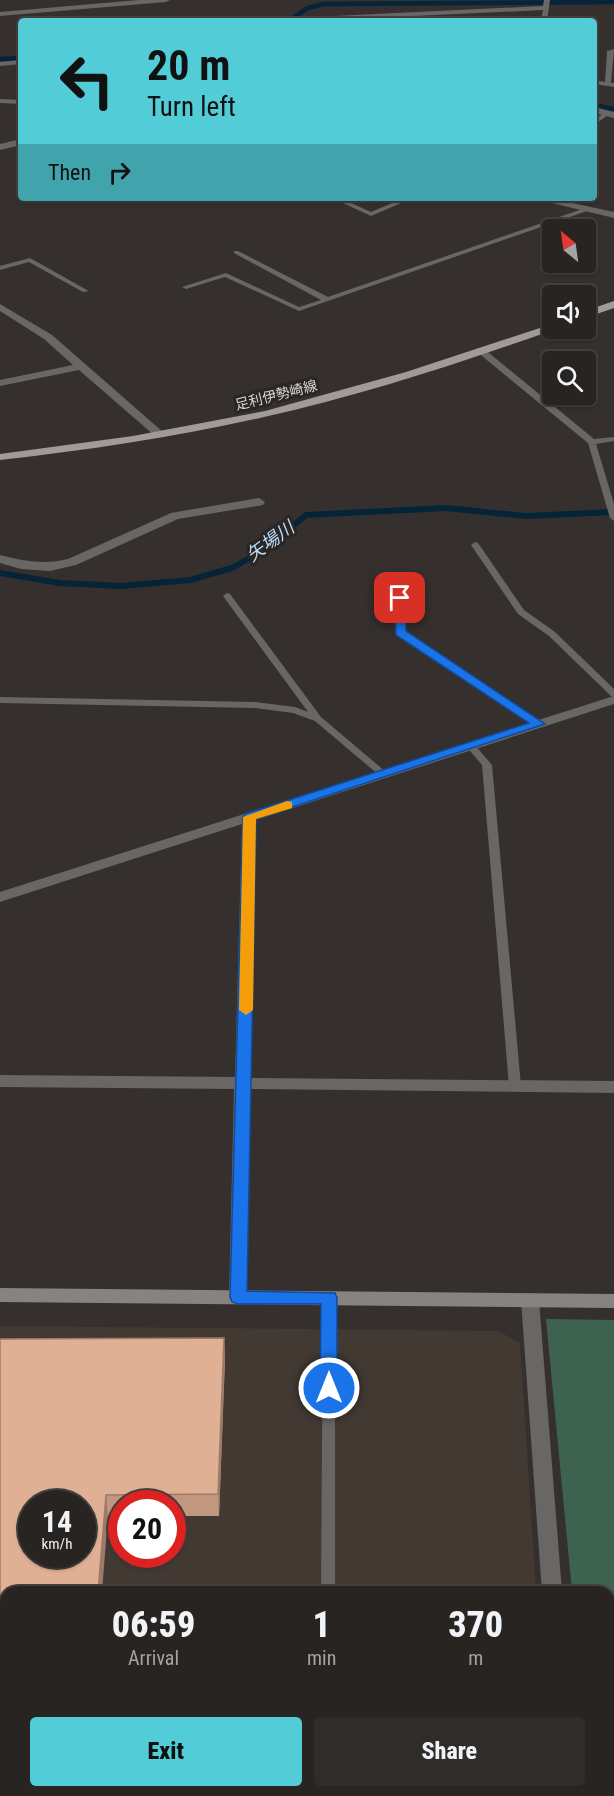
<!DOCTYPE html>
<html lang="en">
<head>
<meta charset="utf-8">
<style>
  body { margin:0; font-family:"Roboto Condensed","Noto Sans JP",sans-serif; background:#302c2a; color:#f1f3f6; height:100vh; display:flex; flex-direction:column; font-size:22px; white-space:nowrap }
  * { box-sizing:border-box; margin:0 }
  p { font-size:20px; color:#a5a4a5 }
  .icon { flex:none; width:33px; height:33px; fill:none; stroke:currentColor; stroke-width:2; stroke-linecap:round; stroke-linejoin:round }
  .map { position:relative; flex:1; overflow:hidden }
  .drawer { position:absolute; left:0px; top:1586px; width:615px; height:212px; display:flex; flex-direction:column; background:#282422; border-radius:18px 18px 0 0; box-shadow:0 2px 4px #0004,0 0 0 2px #444140 }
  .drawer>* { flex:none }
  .banner { position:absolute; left:18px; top:18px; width:579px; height:183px; border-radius:6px; box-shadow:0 2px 4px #0004,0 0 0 2px #444140; background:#52ccd6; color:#111; overflow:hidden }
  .needle { width:39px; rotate:331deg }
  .controls { position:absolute; left:542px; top:219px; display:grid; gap:12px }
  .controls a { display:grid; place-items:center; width:54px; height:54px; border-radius:6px; background:#282422; box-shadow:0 2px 4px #0004,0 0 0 2px #444140; font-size:30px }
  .speed { position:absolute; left:18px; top:1490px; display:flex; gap:12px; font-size:30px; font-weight:700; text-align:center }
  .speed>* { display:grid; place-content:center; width:78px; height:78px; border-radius:50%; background:#282422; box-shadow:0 2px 4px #0004,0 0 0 2px #444140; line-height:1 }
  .speed small { font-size:15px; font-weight:400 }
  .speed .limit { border:9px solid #d22; background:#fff; color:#111 }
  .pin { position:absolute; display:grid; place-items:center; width:51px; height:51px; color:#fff; margin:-26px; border-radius:12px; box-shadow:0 3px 9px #0006 }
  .me { position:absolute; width:66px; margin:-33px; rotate:0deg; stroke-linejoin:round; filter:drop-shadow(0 0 4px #0008) }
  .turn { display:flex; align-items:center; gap:21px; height:126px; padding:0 30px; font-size:27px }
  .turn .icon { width:78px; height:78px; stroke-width:2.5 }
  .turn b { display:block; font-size:42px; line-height:51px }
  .then { display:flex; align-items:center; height:57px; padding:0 30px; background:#0003; gap:12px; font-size:22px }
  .eta { display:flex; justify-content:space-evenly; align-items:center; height:102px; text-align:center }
  .eta b { font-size:36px; font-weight:800; line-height:42px }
  .primary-button { display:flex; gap:12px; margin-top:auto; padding:12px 30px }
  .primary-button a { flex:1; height:69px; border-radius:6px; background:#52ccd6; color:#111; font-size:24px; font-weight:800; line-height:69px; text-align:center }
  .primary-button a+a { background:#302c2a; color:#f1f3f6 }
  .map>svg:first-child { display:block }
  .built { fill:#433933; fill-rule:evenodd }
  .green { fill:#3d6350 }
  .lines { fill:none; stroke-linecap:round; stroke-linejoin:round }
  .stream-far1 { stroke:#052439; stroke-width:4.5 }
  .stream { stroke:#052439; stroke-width:6 }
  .lane { fill:#696666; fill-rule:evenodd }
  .street { fill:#696666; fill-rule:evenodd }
  .secondary { fill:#888383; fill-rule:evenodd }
  .primary { fill:#a09a99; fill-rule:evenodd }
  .wall { fill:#c1977f }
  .shaded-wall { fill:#9d7b68 }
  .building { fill:#e0b094; stroke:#9d7b68; stroke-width:1.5; fill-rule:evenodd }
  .route { fill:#1a73e8; stroke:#114b97; stroke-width:1.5 }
  .slow { fill:#f59e0b }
  .labels { text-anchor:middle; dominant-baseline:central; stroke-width:6; stroke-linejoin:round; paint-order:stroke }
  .far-street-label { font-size:14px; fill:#dad7d5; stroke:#2b2624 }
  .water-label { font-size:18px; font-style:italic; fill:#b9defe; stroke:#2b2624 }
</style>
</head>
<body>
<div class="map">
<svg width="614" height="1796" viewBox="0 0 614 1796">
  <rect width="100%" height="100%" fill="#35302e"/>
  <path class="built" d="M0 1326 498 1331 520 1343 536 1591 6 1592V1791H548L549 1796H0ZM32 1503H82V1554H32ZM122 1503H172V1554H122Z"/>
  <path class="green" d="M546 1319 614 1320V1796H592L591 1791H609V1592L572 1591Z"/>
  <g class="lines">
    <g class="stream-far1">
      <path d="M288 21 308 8 324 4 614 2"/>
      <path d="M0 59 21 58"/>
      <path d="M594 105 614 109"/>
    </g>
    <path class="stream" d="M0 573 60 583 121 586 190 580 232 568 262 551 306 515 446 508 526 516 614 512"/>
    <g class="lane">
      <path d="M544 0H550L547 21H541L543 10 307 21H269L272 19 543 6Z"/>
      <path d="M614 49 611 83H614V87L594 84V80L605 82 607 51Z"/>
      <path d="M0 99 21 100V104L0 103Z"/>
      <path d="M606 112 611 113 594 125V120Z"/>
      <path d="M332 198H340L371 212 404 198H413L371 216Z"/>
      <path d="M588 207 590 208V210L299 311 225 277 186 289 182 287 226 273 299 307 321 300 234 253V251H238L328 297Z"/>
      <path d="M30 258 87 290 89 291 83 292 29 262 0 270V266Z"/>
      <path d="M477 348H483L594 439 614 437V441L596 444 614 504V521L610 518 588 443 477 352Z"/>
      <path d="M475 542 478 543 524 610 555 632 614 689V697L611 696 549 636 518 614 471 545Z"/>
      <path d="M400 579 404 582V631L541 722 543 724 541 726H535L397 634 396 582Z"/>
      <path d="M227 593 230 594 321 717 386 772 388 774 386 776H380L315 721 293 713 255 708 0 703V697L255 702 295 707 308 712 223 596Z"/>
      <path d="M471 743 474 744 492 765 521 1086 519 1089H511L509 1086 482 765 466 746Z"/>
      <path d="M329 1293 334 1294 335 1298V1592H321L323 1298 324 1294Z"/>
      <rect x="320" y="1791" width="16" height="5"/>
    </g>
    <g class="street">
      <path d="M139 0H170L166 2 0 16V12Z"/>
      <path d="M21 60V64L0 66V62Z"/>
      <path d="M594 107 614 112V118L594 113Z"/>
      <path d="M21 139V145L0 150V144Z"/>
      <path d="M531 198H549L614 212V218Z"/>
      <path d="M0 304 52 335 163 432V436H155L79 370 0 386V380L73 365 44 339 0 311Z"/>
      <path d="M259 498 265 502 263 505 178 519 76 565 50 571 21 569 0 563V555C24 561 44 565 68 559L171 513Z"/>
      <path d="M614 696V704L256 820 251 1078 614 1081V1093L251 1089 247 1297 244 1302 238 1304 232 1302 229 1297 234 1089 0 1087V1075L235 1077 242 824 0 902V892Z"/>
      <path d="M530 1293 536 1295 539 1300 562 1592H542L521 1300 524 1295Z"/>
      <rect x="557" y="1791" width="22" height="5"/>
    </g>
    <path class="secondary" d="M0 1288 614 1294V1308L0 1302Z"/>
    <g class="primary">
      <path d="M614 301V308L585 318V311Z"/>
      <path d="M552 324V328L556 329C460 363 364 395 264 417 177 437 89 450 0 460V454L133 436 265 411 406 372Z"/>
    </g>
  </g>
  <path class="wall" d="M224 1338 225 1359 219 1516H172V1503H122V1516H108L0 1339Z"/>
  <g class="shaded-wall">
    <path d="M224 1338 225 1359 219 1516 218 1494Z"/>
    <path d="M106 1495 108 1516 102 1592H98Z"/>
    <path d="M6 1740V1796H0Z"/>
  </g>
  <g class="building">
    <path d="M224 1338 218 1494 106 1495 98 1592H6V1740L0 1794V1339ZM32 1503H82V1554H32Z"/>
    <path d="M99 1791H234V1796H98Z"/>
  </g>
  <path class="route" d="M400 595 406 598V631L545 724 256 819 247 1291 335 1293 337 1298V1388L335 1393H323L320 1388 321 1304H238L232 1302 230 1297 243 817 245 814 529 723 396 635 394 598Z"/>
  <path class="slow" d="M287 801 292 802V808L256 819 253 1010 246 1015 239 1010 243 817Z"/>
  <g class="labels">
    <g class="far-street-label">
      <text transform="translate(276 395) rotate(-14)">足利伊勢崎線</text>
    </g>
    <g class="water-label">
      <text transform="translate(270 541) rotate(-36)">矢場川</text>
    </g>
  </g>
</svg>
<div class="controls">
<a><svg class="needle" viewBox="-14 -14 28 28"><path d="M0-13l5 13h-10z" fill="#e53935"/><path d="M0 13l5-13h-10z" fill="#a5a4a5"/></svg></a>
<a><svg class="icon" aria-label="sound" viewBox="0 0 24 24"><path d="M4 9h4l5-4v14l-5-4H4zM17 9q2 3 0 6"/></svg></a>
<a><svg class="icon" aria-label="search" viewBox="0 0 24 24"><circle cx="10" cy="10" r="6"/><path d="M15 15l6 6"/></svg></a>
</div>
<div class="speed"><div>14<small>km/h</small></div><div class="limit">20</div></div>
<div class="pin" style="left:400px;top:598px;background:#d93025"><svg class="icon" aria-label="arrive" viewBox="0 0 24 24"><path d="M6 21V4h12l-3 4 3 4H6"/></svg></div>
<svg class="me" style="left:329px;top:1388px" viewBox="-20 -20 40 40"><circle r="17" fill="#1a73e8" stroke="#fff" stroke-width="3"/><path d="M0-11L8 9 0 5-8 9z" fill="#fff"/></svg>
<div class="banner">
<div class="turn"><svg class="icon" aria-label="left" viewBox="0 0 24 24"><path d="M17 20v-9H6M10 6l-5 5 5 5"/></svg><div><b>20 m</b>Turn left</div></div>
<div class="then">Then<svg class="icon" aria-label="right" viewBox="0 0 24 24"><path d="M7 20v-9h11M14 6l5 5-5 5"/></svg></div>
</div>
<section class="drawer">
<div class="eta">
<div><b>06:59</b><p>Arrival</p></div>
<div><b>1</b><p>min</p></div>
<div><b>370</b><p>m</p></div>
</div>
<div class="primary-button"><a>Exit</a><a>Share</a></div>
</section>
</div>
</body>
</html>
